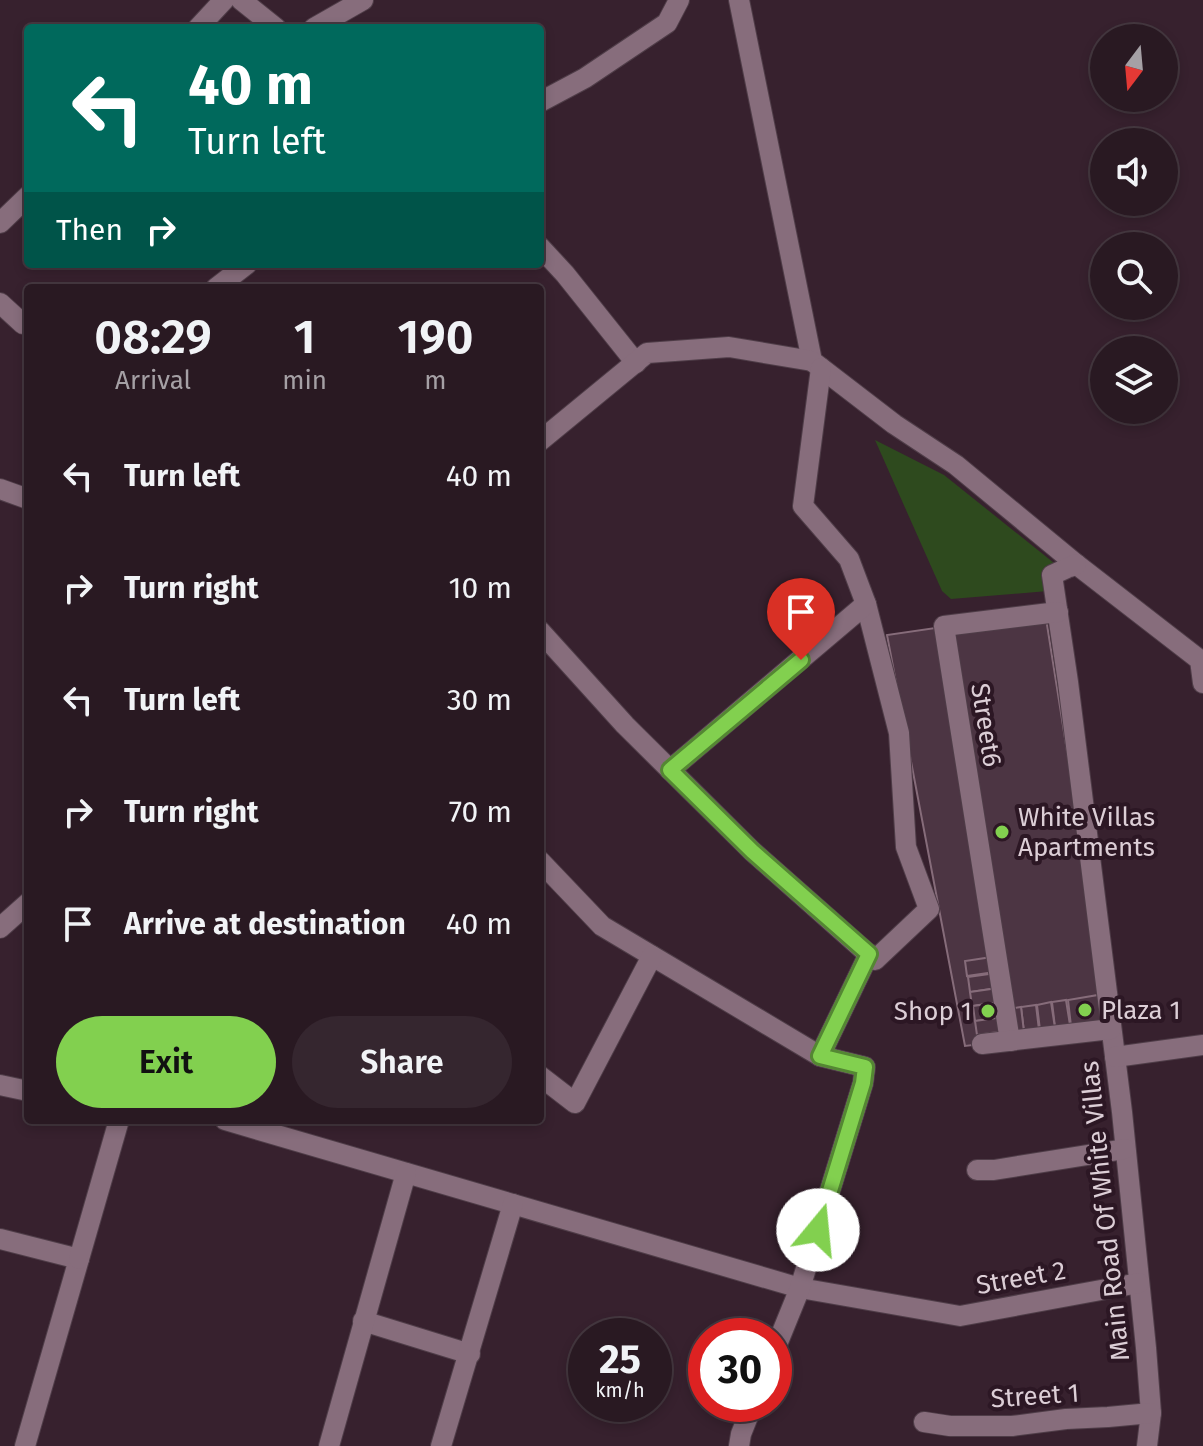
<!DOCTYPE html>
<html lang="en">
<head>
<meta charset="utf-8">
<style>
  body { margin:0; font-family:"Fira Sans",sans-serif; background:#35262f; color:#f1f3f6; height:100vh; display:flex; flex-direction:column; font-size:30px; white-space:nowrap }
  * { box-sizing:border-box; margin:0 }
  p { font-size:26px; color:#a5a0a5 }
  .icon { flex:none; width:44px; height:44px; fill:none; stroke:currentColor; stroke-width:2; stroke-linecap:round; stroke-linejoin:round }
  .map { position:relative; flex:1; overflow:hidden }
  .panel { position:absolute; left:24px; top:284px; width:520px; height:840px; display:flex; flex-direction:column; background:#291922; border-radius:8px; box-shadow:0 4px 12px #0003,0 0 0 2px #453840 }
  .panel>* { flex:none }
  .top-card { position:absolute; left:24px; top:24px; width:520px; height:244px; border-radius:8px; box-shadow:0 4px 12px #0003,0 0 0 2px #453840; background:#00695c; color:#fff; overflow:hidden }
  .needle { width:52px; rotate:196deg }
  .controls { position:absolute; left:1090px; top:24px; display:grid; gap:16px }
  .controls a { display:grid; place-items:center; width:88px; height:88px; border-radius:50%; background:#291922; box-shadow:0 4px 12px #0003,0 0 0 2px #453840; font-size:40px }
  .speed { position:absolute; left:568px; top:1318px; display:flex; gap:16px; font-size:40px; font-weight:700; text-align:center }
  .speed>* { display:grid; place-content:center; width:104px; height:104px; border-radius:50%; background:#291922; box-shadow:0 4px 12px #0003,0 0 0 2px #453840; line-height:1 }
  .speed small { font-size:20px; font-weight:400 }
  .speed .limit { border:12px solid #d22; background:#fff; color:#111 }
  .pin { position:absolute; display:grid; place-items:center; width:68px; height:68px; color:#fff; margin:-82px -34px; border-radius:50% 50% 50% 0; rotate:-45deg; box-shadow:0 0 8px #0007 }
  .pin .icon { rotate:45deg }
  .me { position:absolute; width:88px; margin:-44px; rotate:17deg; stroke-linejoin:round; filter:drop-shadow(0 0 6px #0008) }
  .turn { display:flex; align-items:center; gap:28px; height:168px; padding:0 32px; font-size:36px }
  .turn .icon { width:104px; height:104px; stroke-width:2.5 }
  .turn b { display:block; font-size:56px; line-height:68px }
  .then { display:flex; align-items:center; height:76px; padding:0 32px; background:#0003; gap:16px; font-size:30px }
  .eta { display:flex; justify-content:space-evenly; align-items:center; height:136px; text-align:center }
  .eta b { font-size:48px; font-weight:600; line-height:56px }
  .cta { display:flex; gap:16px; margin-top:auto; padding:16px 32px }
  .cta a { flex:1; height:92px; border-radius:48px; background:#82d04f; color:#111; font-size:32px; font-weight:600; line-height:92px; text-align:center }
  .cta a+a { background:#35262f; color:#f1f3f6 }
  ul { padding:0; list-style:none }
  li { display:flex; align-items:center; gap:24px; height:112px; padding:0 32px }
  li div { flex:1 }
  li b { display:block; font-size:30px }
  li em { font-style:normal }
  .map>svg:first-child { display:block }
  .green { fill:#2e4a1e }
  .building { fill:#4c3543; stroke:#866c7a; stroke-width:2 }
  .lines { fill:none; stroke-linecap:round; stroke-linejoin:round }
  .street-casing { stroke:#4f3d48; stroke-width:22 }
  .street { stroke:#876d7c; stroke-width:20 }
  .route-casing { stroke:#548733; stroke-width:20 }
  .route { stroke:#82d04f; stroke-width:14 }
  .poi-dot { fill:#82d04f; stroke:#2c1724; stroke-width:3 }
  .labels { text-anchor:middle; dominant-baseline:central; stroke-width:8; stroke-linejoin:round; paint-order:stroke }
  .street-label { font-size:26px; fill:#dcced6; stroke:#2c1724 }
  .poi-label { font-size:26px; fill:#dcced6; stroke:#2c1724; text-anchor:start }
</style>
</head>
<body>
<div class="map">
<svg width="1203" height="1446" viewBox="0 0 1203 1446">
  <rect width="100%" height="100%" fill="#37212e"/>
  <path class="green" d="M875 440 944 475 1054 563 1048 591 951 599 942 591Z"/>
  <g class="building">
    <path d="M1045 612 1111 1029 965 1046 887 635Z"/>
    <path d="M992 957 995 972 967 976 965 961Z"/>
    <path d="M996 973 998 988 970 992 968 977Z"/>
    <path d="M998 988 1000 1002 972 1006 970 992Z"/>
    <path d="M1098 995 1102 1021 1071 1026 1068 1000Z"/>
    <path d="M1066 1000 1070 1025 1055 1027 1052 1002Z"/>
    <path d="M1000 1002 1003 1017 975 1021 973 1006Z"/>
    <path d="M1051 1002 1055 1028 1040 1030 1037 1005Z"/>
    <path d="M1036 1005 1039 1030 1024 1032 1021 1007Z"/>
    <path d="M1021 1007 1024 1032 1009 1035 1006 1009Z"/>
    <path d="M1003 1017 1005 1031 977 1035 975 1021Z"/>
  </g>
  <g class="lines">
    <g class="street-casing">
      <g id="street">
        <path d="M241 0 276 28"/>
        <path d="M739 0 812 361 894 424 956 465 1076 564 1200 660 1203 683"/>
        <path d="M198 28 224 0"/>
        <path d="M314 28 363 0"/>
        <path d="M540 102 585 78 667 23 679 0"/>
        <path d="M0 223 28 196"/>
        <path d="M540 247 565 274 636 363"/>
        <path d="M216 288 247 264"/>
        <path d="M0 303 23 324"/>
        <path d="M540 441 647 353 729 347 812 361"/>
        <path d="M0 489 28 499"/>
        <path d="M1070 567 1076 564 1052 575 1068 682 1122 1112 1146 1348 1151 1413 1147 1446"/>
        <path d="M540 631 625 725 752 851 875 960 929 909 906 847 899 733 866 604"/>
        <path d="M670 770 866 604 849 559 803 506 821 368"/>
        <path d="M540 861 602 926 820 1056 869 954"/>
        <path d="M0 928 28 903"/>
        <path d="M1010 1041 944 626 1058 612"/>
        <path d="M982 1044 1111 1029"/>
        <path d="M1115 1057 1203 1045"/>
        <path d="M540 1076 575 1103 652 956"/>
        <path d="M0 1085 28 1091"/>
        <path d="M225 1120 800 1288 960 1316 1139 1283"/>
        <path d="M977 1170H994L1125 1149"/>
        <path d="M0 1239 79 1259 25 1446"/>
        <path d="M79 1259 119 1120"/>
        <path d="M363 1321 470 1354"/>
        <path d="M774 1352 800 1288 863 1083 865 1067 820 1056"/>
        <path d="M924 1422 950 1426H1012L1066 1419 1108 1417 1151 1413"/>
        <path d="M329 1446 406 1173"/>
        <path d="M441 1446 513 1204"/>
        <path d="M739 1446 741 1434 753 1404"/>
      </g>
    </g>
    <use href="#street" class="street"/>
  </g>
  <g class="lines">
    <g class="route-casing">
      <path id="route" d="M801 660 670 770 752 851 869 954 820 1056 865 1067 863 1083 818 1230"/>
    </g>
    <use href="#route" class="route"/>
  </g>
  <g class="poi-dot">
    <circle cx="1002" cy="832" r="8"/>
    <circle cx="1085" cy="1010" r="8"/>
    <circle cx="988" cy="1011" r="8"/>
  </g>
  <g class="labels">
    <g class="street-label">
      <text transform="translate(986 725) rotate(81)">Street6</text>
      <text transform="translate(1105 1211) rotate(-96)">Main Road Of White Villas</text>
      <text transform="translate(1021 1278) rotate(-10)">Street 2</text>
      <text transform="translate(1035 1396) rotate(-4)">Street 1</text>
    </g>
    <g class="poi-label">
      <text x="1018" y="817">White Villas<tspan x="1018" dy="30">Apartments</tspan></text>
      <text x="1101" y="1010">Plaza 1</text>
      <text x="972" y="1011" text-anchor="end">Shop 1</text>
    </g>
  </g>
</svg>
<div class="controls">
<a><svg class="needle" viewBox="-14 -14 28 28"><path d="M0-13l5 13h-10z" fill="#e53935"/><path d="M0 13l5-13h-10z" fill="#a5a0a5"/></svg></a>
<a><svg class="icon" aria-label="sound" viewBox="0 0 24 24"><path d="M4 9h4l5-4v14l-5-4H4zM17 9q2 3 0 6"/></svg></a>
<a><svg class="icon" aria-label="search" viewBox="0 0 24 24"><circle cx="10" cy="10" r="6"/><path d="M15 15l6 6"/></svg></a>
<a><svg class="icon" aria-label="layers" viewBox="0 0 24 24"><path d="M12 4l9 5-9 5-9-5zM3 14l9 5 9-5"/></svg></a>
</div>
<div class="speed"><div>25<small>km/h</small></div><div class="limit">30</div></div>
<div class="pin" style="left:801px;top:660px;background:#d93025"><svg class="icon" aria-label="arrive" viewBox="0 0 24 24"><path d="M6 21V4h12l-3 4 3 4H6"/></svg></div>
<svg class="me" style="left:818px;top:1230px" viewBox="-20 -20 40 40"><circle r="19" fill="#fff"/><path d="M0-13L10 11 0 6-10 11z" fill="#82d04f"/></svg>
<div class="top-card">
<div class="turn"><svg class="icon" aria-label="left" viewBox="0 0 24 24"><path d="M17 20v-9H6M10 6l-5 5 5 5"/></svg><div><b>40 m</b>Turn left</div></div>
<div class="then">Then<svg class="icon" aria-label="right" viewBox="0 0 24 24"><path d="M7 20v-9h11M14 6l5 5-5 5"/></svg></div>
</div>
<section class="panel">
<div class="eta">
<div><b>08:29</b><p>Arrival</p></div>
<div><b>1</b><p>min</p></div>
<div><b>190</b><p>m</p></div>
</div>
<ul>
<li><svg class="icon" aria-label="left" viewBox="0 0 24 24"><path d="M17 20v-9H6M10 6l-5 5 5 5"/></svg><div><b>Turn left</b></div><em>40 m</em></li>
<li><svg class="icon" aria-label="right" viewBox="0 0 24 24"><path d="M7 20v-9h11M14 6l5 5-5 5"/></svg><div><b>Turn right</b></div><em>10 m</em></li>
<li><svg class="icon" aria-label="left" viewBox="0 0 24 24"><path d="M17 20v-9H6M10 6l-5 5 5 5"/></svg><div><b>Turn left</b></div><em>30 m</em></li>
<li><svg class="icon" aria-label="right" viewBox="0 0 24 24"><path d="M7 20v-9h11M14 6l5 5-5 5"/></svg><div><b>Turn right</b></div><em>70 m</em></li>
<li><svg class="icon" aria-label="arrive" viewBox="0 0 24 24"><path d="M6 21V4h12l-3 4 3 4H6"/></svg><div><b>Arrive at destination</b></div><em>40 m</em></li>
</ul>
<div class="cta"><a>Exit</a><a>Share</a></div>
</section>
</div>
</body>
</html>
